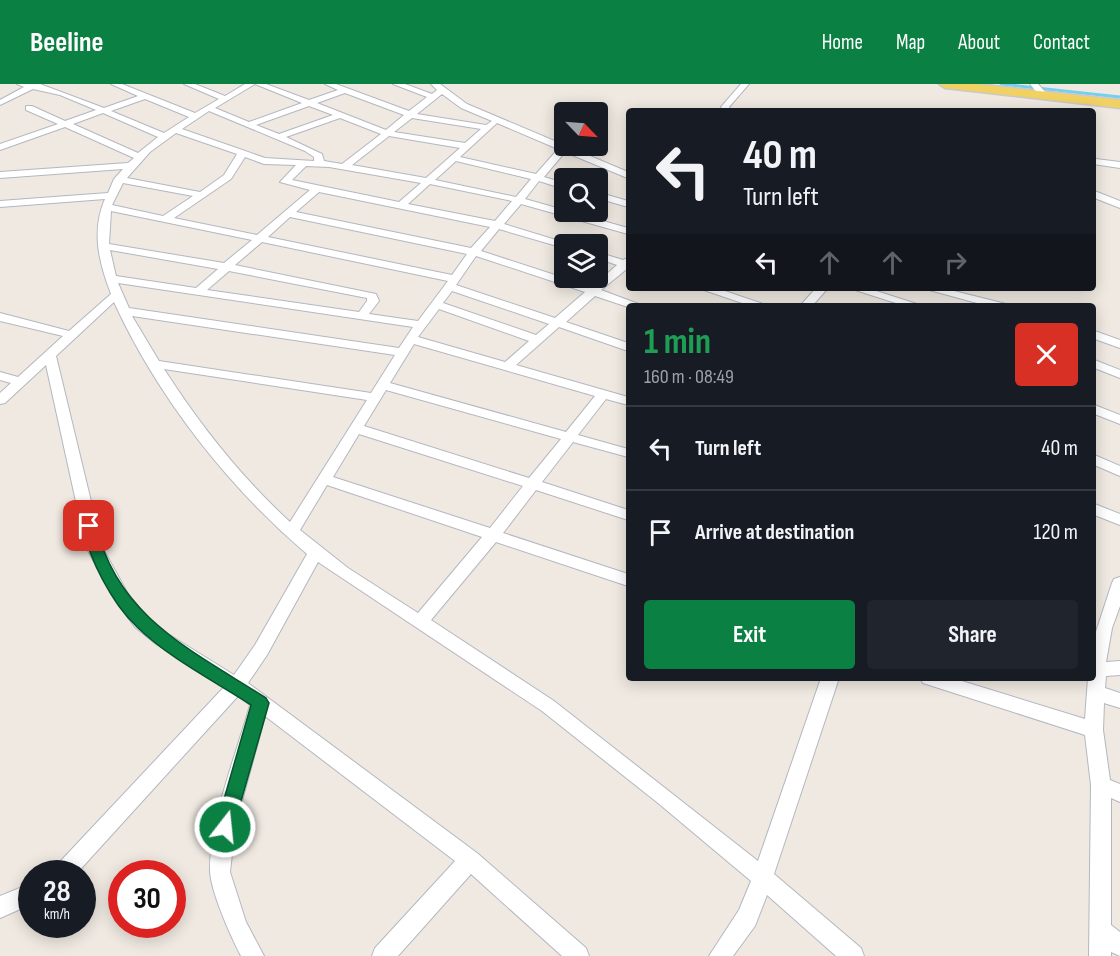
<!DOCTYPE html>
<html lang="en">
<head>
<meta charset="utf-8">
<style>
  body { margin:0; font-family:"Sofia Sans Condensed",sans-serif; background:#20242c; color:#f1f3f6; height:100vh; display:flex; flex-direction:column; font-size:22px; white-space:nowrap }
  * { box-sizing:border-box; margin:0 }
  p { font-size:20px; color:#9ea1a6 }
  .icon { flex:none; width:33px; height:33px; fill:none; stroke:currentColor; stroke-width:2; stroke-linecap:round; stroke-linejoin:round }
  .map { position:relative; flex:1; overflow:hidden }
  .panel { position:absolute; left:626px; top:219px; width:470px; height:378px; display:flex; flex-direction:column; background:#171b24; border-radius:6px; box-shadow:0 3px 15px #0003 }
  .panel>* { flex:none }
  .hud { position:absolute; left:626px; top:24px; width:470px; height:183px; border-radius:6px; box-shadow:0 3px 15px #0003; background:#171b24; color:#f1f3f6; overflow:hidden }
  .needle { width:39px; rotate:115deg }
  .controls { position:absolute; left:554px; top:18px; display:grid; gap:12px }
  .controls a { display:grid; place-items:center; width:54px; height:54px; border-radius:6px; background:#171b24; box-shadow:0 3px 15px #0003; font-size:30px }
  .speed { position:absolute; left:18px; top:776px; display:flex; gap:12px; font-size:30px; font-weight:700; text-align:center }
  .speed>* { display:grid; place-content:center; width:78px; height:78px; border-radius:50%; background:#171b24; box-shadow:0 3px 15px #0003; line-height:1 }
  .speed small { font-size:15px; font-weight:400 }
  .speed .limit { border:9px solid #d22; background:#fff; color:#111 }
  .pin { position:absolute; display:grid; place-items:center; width:51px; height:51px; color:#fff; margin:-26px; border-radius:12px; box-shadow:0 3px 9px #0006 }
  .me { position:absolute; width:66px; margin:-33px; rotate:16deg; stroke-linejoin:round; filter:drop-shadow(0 0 4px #0008) }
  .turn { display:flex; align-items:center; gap:21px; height:126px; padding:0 18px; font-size:27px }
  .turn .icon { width:78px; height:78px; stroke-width:2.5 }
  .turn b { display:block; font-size:42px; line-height:51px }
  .lanes { display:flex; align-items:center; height:57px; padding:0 18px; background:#0003; justify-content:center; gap:30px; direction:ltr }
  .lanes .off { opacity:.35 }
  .round { display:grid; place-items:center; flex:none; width:63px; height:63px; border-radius:6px; background:#20242c }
  .headline { display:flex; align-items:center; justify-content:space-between; height:102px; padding:0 18px }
  h1 { font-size:36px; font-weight:700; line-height:45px; color:#1e9e55 }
  .action { display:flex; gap:12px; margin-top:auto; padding:12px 18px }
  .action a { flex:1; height:69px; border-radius:6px; background:#0b8043; color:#fff; font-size:24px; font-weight:700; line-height:69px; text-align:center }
  .action a+a { background:#20242c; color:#f1f3f6 }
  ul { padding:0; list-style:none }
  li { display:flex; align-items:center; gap:18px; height:84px; padding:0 18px; border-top:2px solid #363941 }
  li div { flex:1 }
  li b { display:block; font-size:22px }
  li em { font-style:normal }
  header { display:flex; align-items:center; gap:36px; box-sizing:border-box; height:84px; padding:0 30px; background:#0b8043; color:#fff }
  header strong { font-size:28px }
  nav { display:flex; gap:33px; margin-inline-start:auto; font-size:21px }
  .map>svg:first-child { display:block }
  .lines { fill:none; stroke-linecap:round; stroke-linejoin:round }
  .stream { stroke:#75cff0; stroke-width:3 }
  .minor-casing { stroke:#b4b7c1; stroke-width:2 }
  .primary-casing { stroke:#c9c9c9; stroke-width:3 }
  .minor { fill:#fff; fill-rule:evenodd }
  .primary { fill:#f2d163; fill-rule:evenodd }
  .route { fill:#0b8043; stroke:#07532c; stroke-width:1.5 }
</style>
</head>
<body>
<header>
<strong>Beeline</strong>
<nav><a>Home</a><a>Map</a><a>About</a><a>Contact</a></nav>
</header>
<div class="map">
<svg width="1120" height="872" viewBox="0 0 1120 872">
  <rect width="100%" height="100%" fill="#efe9e1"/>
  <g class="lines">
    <path class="stream" d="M1001 0 1120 13"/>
    <g class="minor-casing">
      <g id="minor">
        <path d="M17 0H40L104 24 138 12 111 0H122L195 29 219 15 184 0H195L225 12 245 0H255L215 24 249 38 302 19 255 0H266L309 16 338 6 325 0H336L409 27 427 13 393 0H405L432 10 437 6 431 0H440L467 20 628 88V94L625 93 565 68 544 93 564 99V105L539 97 525 115 628 144V150L521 120 504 140 569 160H564V164L499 145 481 167 592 203 617 181 597 174V168L623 176 628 174V184L601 206 644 222 628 223 595 212 566 238 628 259V267L559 243 516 281 628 313V321L606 315 578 351 628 365V373L573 358 542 398 628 426V436L536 406 503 449 628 490V502L496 458 431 536 554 617 758 777 821 594H839L774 790 861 864 864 872H836L767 811 755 842 733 872H709L739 826 751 797 658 719 542 627 318 478 267 571 248 599 477 769 586 864 589 872H562L471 790 398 872H372L375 864 455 777 265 632 235 743 230 788 246 838 264 872H241C231 853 210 806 210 786 210 735 236 671 250 621L238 612 77 789H53L56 782 225 602 156 560 135 543 116 518 86 463 46 281 5 319 0 320V309L11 299 0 296V288L18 293 63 252 0 237V229L69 247 111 210C99 179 91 147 105 115L0 123V117L108 109 114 95 123 85 0 94V88L128 79 134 74 65 43 0 66V60L58 40 26 26V22H32L65 37 96 26 60 11 33 5 0 21V16L24 3ZM345 9 404 31 386 46 317 19ZM442 10 461 24 492 37 486 41 417 30ZM145 15 189 33 164 49 111 27ZM309 22 333 31 279 50 256 41ZM209 27 305 67 314 73V77L265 74 182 45ZM103 29 158 53 138 69 73 40ZM340 34 381 50 342 80 324 77 322 70 286 53ZM412 34 481 45 465 59 394 48ZM497 39 558 65 536 90 460 73ZM176 49 237 70 224 91 200 108 127 94 150 68ZM389 52 460 64 426 94 352 81ZM245 73 264 80 296 81 280 98 310 106 257 151 174 134 231 95ZM456 77 531 95 516 113 435 96ZM306 82 329 83 421 99 399 118 292 96ZM123 99 193 112 163 132 112 121ZM430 100 512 117 495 137 408 120ZM319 108 490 143 471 164 296 128ZM111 127 252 156 224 179 109 160ZM290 133 467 170 452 191 268 153ZM262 158 448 197 418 237 369 230 379 217 376 210 235 181ZM110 166 218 185 196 204 116 192ZM476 172 585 208 555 234 456 201ZM229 187 367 214V217L359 228 207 206ZM118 199 413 243 399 264 129 224ZM452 207 549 240 536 251 443 219ZM114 218C157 312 228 403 307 470L255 561 234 591 168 550 147 533 128 510 102 463 56 272ZM439 225 529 257 505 278 418 253ZM132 232 395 271 371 309 159 277ZM414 260 595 312 566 348 390 299ZM164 285 367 316 290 438C241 393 200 341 164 285ZM386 306 561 355 529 394 364 342ZM359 350 523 402 490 444 333 393ZM327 401 482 453 418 529 348 484 300 446Z"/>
        <path d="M741 0H749L729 23 732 27H724L721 23Z"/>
        <path d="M1030 0H1038L1045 8 1038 10Z"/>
        <path d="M1096 75 1120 78V84L1093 80V76Z"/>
        <path d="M1092 106 1120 117V124L1092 113Z"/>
        <path d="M597 108 628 117V123L597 114Z"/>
        <path d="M698 204H716L769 222H751Z"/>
        <path d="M816 204H828L812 222H800Z"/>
        <path d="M849 204H867L923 222H905Z"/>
        <path d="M922 204H942L1006 220 1008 222H988Z"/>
        <path d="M1092 246 1120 256V264L1092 254Z"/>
        <path d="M1092 275 1120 286V294L1092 283Z"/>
        <path d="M1092 320 1120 331V340L1092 329Z"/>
        <path d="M1092 370 1120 382V392L1092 380Z"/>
        <path d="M1092 419 1120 430V441L1092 430Z"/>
        <path d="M1120 493V522L1112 544 1106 578 1120 577V591L1106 592 1105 604 1120 609V624L1104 619 1103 646 1110 696 1120 700V718L1111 714V841L1120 848V872L1111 868V872H1089L1091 701 1085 651 923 599 920 594H952L1085 635 1088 594H1092V560L1112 499 1114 495Z"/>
        <path d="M32 799V820L0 834V812Z"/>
      </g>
    </g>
    <g class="primary-casing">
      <path id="primary" d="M939 0H976L1120 16V24L945 4Z"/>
    </g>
    <use href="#minor" class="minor"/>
    <use href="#primary" class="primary"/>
  </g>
  <path class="route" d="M89 437 96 442C118 534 193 567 266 614L269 619 232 749 225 752 219 749 216 743 251 621C214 597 169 574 137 543 111 518 90 476 82 442Z"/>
</svg>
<div class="controls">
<a><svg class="needle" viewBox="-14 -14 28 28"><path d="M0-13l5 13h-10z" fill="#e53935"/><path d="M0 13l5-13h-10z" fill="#9ea1a6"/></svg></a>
<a><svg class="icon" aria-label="search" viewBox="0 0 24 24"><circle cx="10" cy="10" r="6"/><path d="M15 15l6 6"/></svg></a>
<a><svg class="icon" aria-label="layers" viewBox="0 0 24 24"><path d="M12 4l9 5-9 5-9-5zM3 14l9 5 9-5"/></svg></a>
</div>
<div class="speed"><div>28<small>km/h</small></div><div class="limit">30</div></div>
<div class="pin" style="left:89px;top:442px;background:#d93025"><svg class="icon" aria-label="arrive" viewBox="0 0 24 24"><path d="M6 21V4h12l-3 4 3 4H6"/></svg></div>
<svg class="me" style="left:225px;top:743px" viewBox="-20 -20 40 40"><circle r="17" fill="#0b8043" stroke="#fff" stroke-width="3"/><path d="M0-11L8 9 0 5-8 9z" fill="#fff"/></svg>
<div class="hud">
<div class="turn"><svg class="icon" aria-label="left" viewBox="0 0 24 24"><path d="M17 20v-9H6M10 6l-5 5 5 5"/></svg><div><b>40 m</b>Turn left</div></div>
<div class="lanes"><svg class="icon" aria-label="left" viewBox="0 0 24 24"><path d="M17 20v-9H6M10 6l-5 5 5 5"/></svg><svg class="icon off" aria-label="ahead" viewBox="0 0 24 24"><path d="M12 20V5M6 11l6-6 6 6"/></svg><svg class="icon off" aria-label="ahead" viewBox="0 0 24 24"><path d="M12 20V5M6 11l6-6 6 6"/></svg><svg class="icon off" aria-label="right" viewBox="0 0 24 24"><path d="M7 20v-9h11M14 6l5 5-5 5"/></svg></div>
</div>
<section class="panel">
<div class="headline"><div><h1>1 min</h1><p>160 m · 08:49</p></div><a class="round" style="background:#d93025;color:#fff"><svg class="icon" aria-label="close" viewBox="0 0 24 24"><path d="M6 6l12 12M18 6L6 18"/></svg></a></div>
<ul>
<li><svg class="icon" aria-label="left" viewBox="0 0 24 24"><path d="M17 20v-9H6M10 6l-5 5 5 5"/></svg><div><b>Turn left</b></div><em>40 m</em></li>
<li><svg class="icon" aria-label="arrive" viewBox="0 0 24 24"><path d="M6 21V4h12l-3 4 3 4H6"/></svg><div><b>Arrive at destination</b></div><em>120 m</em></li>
</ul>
<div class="action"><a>Exit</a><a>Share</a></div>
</section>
</div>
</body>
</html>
